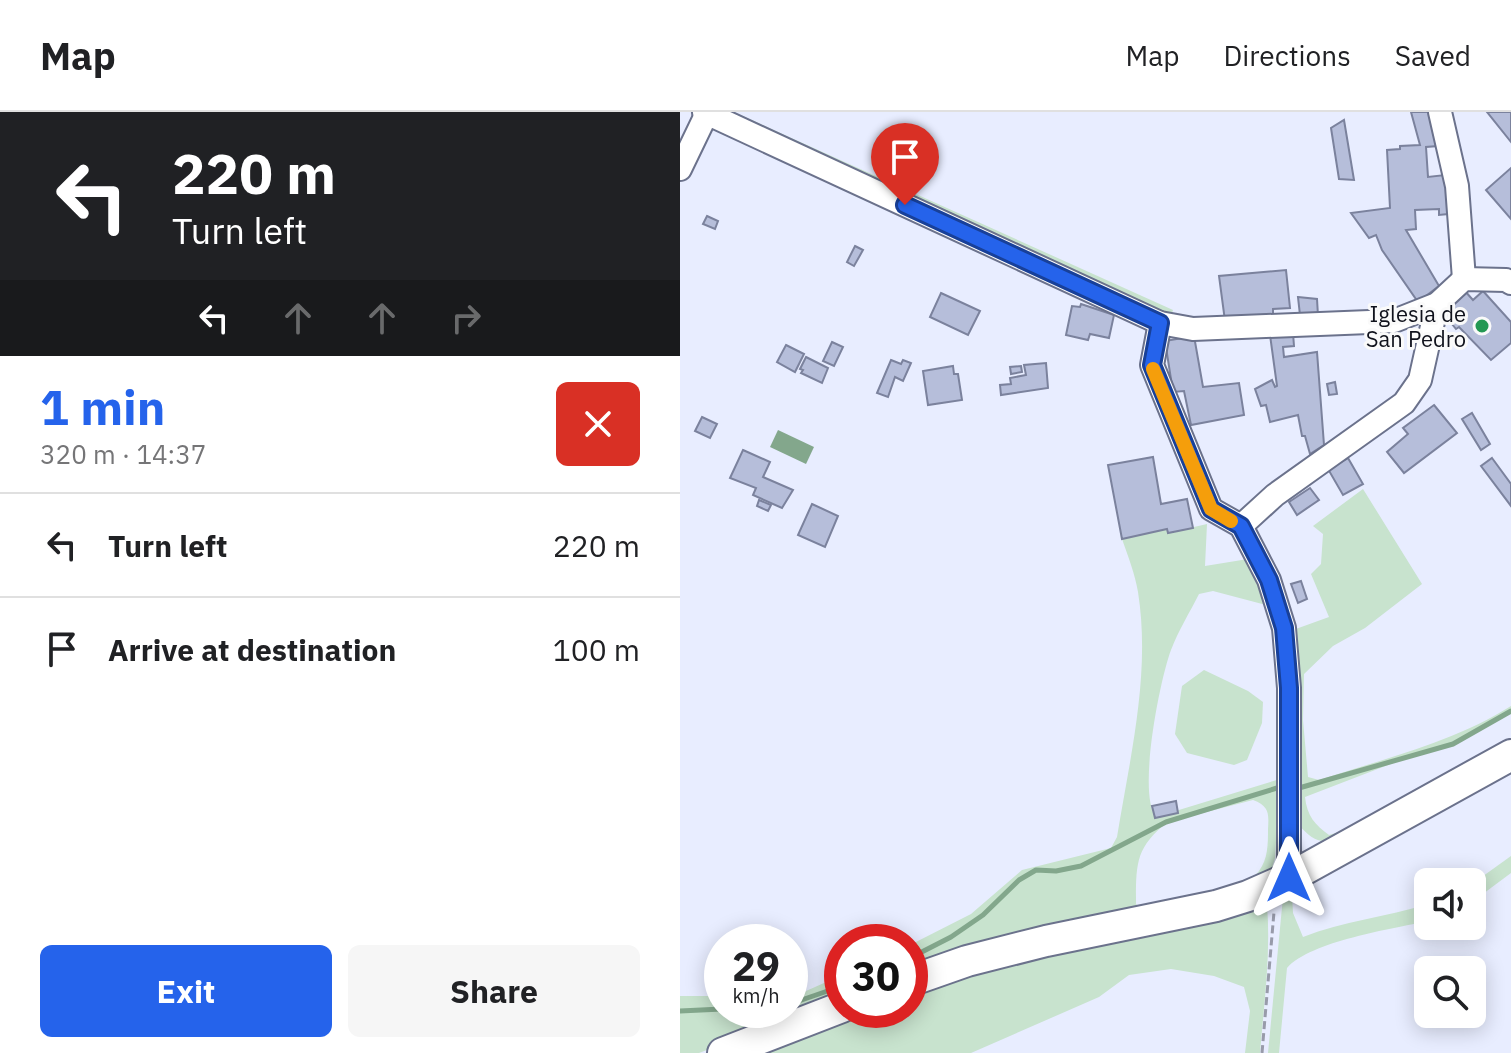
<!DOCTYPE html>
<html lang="en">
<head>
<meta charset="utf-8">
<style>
  body { margin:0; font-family:"IBM Plex Sans",sans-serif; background:#f6f6f6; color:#202124; height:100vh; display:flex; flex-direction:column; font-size:30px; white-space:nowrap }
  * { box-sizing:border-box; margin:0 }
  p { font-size:26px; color:#757577 }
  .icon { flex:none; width:44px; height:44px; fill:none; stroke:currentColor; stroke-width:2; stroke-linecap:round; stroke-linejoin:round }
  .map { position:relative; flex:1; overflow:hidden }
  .side { display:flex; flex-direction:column; background:#fff; width:680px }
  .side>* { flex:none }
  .hud { background:#202124; color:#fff; overflow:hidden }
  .controls { position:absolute; left:734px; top:756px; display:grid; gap:16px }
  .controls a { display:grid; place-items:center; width:72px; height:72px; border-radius:12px; background:#fff; box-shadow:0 4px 20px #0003; font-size:40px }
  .speed { position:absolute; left:24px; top:812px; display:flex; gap:16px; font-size:40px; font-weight:700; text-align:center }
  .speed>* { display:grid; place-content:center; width:104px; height:104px; border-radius:50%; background:#fff; box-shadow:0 4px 20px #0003; line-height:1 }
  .speed small { font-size:20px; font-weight:400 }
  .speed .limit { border:12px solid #d22; background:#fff; color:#111 }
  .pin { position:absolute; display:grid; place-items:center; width:68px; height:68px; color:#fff; margin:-82px -34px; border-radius:50% 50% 50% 0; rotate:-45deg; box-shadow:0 0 8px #0007 }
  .pin .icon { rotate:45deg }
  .me { position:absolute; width:88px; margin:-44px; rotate:0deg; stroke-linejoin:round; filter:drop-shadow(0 0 6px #0008) }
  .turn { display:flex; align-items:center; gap:28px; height:168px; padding:0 40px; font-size:36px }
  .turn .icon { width:104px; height:104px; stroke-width:2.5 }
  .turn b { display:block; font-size:56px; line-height:68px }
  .lanes { display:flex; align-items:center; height:76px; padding:0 40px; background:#0003; justify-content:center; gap:40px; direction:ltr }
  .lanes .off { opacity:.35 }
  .round { display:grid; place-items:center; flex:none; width:84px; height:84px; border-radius:12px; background:#f6f6f6 }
  .summary { display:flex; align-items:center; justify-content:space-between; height:136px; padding:0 40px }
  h1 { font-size:48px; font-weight:800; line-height:60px; color:#2563eb }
  .action { display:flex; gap:16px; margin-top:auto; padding:16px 40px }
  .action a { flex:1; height:92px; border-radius:12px; background:#2563eb; color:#fff; font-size:32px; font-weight:800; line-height:92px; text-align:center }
  .action a+a { background:#f6f6f6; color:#202124 }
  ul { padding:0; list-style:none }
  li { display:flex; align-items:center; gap:24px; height:104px; padding:0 40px; border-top:2px solid #e0e0e0 }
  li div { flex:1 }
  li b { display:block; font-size:30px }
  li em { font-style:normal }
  header { display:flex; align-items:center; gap:48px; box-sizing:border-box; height:112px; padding:0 40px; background:#fff; border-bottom:2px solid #e0e0e0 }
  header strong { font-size:38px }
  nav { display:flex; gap:44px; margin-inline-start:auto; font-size:28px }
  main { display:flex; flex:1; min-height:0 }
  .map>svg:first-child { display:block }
  .green { fill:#c8e3ce; fill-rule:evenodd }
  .water { fill:#83a78c }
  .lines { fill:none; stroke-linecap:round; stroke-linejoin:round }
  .stream { stroke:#83a78c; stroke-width:5 }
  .building { fill:#b6beda; stroke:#7b829d; stroke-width:2 }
  .street-casing { stroke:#6b728c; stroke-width:26 }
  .secondary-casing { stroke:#6b728c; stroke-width:34 }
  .path { stroke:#989baa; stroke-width:3; stroke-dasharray:8 4; stroke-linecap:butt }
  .street { stroke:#fff; stroke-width:22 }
  .secondary { stroke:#fff; stroke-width:30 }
  .route-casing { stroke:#184099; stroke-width:20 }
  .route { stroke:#2563eb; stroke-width:14 }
  .slow { stroke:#f59e0b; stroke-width:14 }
  .poi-dot { fill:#249853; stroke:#fafafa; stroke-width:3 }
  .labels { text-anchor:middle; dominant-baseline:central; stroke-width:6; stroke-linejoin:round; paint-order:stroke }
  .poi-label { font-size:22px; fill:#10121c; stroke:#fafafa; text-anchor:end }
</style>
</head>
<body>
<header>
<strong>Map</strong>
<nav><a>Map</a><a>Directions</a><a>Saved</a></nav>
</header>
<main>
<section class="side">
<div class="hud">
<div class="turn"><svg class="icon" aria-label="left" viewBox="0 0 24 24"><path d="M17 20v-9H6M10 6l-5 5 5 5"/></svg><div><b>220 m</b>Turn left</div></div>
<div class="lanes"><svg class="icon" aria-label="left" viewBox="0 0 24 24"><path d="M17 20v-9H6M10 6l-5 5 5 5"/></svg><svg class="icon off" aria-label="ahead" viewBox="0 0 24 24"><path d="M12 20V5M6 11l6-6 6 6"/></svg><svg class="icon off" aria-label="ahead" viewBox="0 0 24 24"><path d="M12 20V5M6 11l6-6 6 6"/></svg><svg class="icon off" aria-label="right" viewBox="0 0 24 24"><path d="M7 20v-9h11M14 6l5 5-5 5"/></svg></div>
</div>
<div class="summary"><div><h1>1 min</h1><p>320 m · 14:37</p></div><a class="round" style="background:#d93025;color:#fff"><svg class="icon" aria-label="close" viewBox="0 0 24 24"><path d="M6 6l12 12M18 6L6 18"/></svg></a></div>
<ul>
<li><svg class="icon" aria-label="left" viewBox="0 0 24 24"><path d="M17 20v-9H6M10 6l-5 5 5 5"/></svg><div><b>Turn left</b></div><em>220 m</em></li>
<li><svg class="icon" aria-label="arrive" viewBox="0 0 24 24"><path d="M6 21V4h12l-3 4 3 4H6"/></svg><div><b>Arrive at destination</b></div><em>100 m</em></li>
</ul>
<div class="action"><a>Exit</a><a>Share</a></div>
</section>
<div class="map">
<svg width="831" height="941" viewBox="0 0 831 941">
  <rect width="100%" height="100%" fill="#e8edff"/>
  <g class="green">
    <path d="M40 0H54L493 198 491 204Z"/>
    <path d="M683 377 742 472 685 516 653 534 624 562 623 608 628 665 639 668C703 647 774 630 831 594V601L784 628 734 643 625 685C627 704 635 713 649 723L675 715C647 732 640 737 617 711L613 518 649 505 631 462 641 452 643 422 633 414Z"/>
    <path d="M527 412 525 454 568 447 586 493 533 479 519 482C510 500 498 519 491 538 480 567 457 682 476 705L600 667 595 746 590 762 580 770 230 859V833L291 802 342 758 431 736 437 725C450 645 471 562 458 480 455 462 448 444 442 427L487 417 488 421ZM573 688C589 694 589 701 588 717 588 732 588 747 579 759 565 779 486 790 460 796L456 792C456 753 455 735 488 710Z"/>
    <path d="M524 558 568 579 583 590 582 611 567 648 554 653 507 641 495 622 502 574Z"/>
    <path d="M831 744V761L792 790V772Z"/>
    <path d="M619 776 612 784 613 801 623 825C663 809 706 805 748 792V809C712 817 631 829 607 856L599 941H588L603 785Z"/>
    <path d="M578 791 587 793C591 842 584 892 580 941H565L570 899 564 875 534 864 491 857 449 863 419 885 291 941H68L177 898H230V877Z"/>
    <path d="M162 863V886L19 941H0V884H42V898H110V883H117Z"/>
  </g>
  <path class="water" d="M98 318 134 335 126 352 90 335Z"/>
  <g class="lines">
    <g class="stream">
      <path d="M619 676 773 632 831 599"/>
      <path d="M230 846 271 825 303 803 339 768 356 758 376 759 401 754 486 710 597 676"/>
      <path d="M110 892 162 874"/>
      <path d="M0 899 42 897"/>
    </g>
  </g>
  <g class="building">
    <path d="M731 0H750L758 34 746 35 748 65 765 63 768 102 759 103V97L735 98 736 117 726 118 759 174 738 190 702 138 696 123 689 126 671 101 710 96 707 38 720 37V34L740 33Z"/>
    <path d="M807 0H831V30Z"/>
    <path d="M664 8 674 68 659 67 651 16Z"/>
    <path d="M831 56V107L806 78Z"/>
    <path d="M27 104 38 109 35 117 23 112Z"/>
    <path d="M175 134 183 138 174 154 167 150Z"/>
    <path d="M606 158 610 196 593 197V203L545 209 539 164Z"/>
    <path d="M784 178 793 188 803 179 831 210V231L811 248 779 215 776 217 772 212 775 210 764 196Z"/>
    <path d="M261 181 300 199 288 223 250 205Z"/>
    <path d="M618 185 637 187 638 204 620 203Z"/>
    <path d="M401 192 434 203 429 226 410 222 408 228 386 223 392 194 400 195Z"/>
    <path d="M613 221 614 234 603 235 604 245 637 240 644 333 630 342 625 324H622L618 303 590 310 586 293 581 294 575 277 592 268 595 275 597 274 590 223Z"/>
    <path d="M514 224 523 275 559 271 564 303 511 313 504 279 493 280 485 229Z"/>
    <path d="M152 230 163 235 154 254 143 249Z"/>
    <path d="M106 233 124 242 115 260 97 250Z"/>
    <path d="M126 245 148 256 142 271 121 261 123 258 120 257Z"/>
    <path d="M211 248 221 252 223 248 231 251 223 269 215 265 208 285 197 281Z"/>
    <path d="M366 251 368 276 321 283 320 273 331 272 330 266 346 263 344 253Z"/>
    <path d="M273 254 274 262H278L282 288 248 293 243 259Z"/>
    <path d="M341 254 342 260 331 262 330 255Z"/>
    <path d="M655 270 657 282 649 283 647 272Z"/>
    <path d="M754 293 777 321 724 361 707 340 728 322 723 316Z"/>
    <path d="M792 301 810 332 801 338 782 307Z"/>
    <path d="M22 305 37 312 30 326 15 319Z"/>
    <path d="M63 338 90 350 83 365 113 378 102 396 73 383 76 376 50 366Z"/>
    <path d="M473 345 481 392 507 387 513 416 488 421 487 417 442 427 428 353Z"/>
    <path d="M668 346 683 372 663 383 648 357Z"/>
    <path d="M812 346 831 372V394L801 354Z"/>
    <path d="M630 376 639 388 617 403 609 390Z"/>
    <path d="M79 388 91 393 88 399 77 394Z"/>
    <path d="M132 392 158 404 145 435 118 423Z"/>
    <path d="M621 469 627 487 618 491 611 472Z"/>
    <path d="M496 689 498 701 475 706 472 694Z"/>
  </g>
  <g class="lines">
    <g class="street-casing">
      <g id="street">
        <path d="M24 0 480 211 513 217 714 209 757 192 784 167 826 168 831 171"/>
        <path d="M760 0 777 74 784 167"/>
        <path d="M0 57 27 1"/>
        <path d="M480 211 472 253 531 397 561 414 589 468 604 516 609 576V766"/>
        <path d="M561 414 595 383 724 291 740 268 757 192"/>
      </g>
    </g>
    <g class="secondary-casing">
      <g id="secondary">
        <path d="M230 869 287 849 366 829 536 794 568 784 609 766 831 643"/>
        <path d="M43 941 162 895"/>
      </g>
    </g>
    <path class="path" d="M582 941 594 800"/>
    <use href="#street" class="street"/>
    <use href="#secondary" class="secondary"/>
  </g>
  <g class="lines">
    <g class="route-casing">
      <path id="route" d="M225 93 480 211 472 253 531 397 561 414 589 468 604 516 609 576V766"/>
    </g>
    <use href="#route" class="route"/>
    <path class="slow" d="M473 257 531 397 551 409"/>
  </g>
  <circle class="poi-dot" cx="802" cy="214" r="8"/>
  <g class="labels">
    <g class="poi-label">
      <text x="786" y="201">Iglesia de<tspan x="786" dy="25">San Pedro</tspan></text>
    </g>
  </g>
</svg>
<div class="controls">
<a><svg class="icon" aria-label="sound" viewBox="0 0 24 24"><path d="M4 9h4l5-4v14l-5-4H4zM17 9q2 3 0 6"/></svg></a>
<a><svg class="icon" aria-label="search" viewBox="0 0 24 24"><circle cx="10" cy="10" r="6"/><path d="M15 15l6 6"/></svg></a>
</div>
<div class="speed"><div>29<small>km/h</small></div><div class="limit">30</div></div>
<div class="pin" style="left:225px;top:93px;background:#d93025"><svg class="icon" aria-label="arrive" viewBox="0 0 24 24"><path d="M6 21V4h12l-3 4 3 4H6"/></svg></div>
<svg class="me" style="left:609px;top:766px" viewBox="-20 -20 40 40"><path d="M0-17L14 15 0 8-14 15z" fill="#2563eb" stroke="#fff" stroke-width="4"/></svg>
</div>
</main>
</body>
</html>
